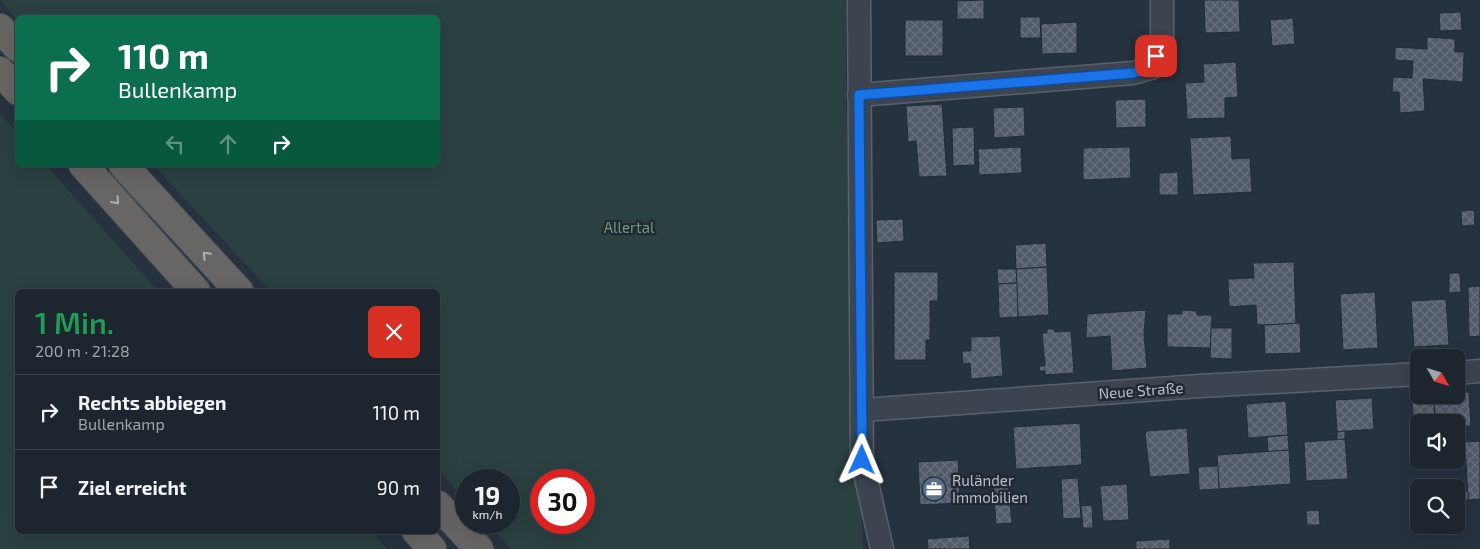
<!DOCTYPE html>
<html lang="de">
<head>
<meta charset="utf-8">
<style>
  body { margin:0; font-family:"Exo 2",sans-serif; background:#252e37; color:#f1f3f6; height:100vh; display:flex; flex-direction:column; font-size:19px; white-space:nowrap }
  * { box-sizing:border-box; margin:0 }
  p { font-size:16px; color:#a0a5aa }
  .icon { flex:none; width:28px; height:28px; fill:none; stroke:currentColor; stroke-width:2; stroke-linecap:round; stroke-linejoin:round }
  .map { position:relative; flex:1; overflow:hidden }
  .side { position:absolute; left:15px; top:289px; width:425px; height:245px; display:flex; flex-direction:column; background:#1d262f; border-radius:8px; box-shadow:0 5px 20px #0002,0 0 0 1px #3b434b }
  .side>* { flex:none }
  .hud { position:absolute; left:15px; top:15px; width:425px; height:152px; border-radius:8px; box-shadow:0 5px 20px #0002,0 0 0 1px #3b434b; background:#0b6e4f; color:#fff; overflow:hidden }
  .needle { width:32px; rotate:129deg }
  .controls { position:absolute; left:1410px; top:349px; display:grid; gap:10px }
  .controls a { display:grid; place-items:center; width:55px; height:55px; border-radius:8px; background:#1d262f; box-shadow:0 5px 20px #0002,0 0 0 1px #3b434b; font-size:25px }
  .speed { position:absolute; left:455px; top:469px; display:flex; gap:10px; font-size:25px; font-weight:700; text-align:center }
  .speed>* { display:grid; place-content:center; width:65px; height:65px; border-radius:50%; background:#1d262f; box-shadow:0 5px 20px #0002,0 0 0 1px #3b434b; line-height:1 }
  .speed small { font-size:12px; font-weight:400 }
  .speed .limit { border:8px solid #d22; background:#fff; color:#111 }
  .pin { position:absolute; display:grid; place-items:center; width:42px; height:42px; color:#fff; margin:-21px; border-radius:10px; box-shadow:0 2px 8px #0006 }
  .me { position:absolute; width:55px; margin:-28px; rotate:1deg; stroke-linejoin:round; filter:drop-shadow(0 0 4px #0008) }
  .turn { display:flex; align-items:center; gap:18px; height:105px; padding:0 20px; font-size:22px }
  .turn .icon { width:65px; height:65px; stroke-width:2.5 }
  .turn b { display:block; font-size:35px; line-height:42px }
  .lanes { display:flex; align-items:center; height:48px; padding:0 20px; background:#0003; justify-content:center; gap:25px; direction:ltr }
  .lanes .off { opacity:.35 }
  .round { display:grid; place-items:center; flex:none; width:52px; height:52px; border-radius:8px; background:#252e37 }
  .head { display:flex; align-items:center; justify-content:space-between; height:85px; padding:0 20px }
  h1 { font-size:30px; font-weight:600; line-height:38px; color:#1e9e55 }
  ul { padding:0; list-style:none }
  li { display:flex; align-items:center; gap:15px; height:75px; padding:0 20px; border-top:1px solid #3b434b }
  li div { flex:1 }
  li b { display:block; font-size:19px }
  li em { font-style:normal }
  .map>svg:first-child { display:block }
  .green { fill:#2a4041; fill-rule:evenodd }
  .building { fill:url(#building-cross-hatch); stroke:#222b36 }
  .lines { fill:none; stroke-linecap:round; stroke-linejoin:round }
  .minor-casing { stroke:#59626c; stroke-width:25 }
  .trunk-casing { stroke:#464f59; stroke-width:30 }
  .minor { stroke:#3b444f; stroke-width:22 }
  .trunk { stroke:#676664; stroke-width:28 }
  .oneway { stroke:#acb2ba }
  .route-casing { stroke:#114b97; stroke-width:12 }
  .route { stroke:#1a73e8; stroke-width:9 }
  .labels { text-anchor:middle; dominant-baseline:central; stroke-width:5; stroke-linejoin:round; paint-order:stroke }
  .park-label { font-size:15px; fill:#719979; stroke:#202934 }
  .street-label { font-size:15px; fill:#b8bfc9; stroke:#202934 }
  .poi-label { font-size:15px; fill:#b8bfc9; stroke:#202934; text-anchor:start }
</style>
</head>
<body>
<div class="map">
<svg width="1480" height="549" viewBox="0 0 1480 549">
  <defs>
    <pattern id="building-cross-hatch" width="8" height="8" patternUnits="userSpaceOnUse" patternTransform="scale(1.25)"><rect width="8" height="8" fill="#515b69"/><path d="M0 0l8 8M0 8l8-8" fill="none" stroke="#68717d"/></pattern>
  </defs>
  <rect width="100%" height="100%" fill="#27323f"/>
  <g class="green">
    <path d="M0 0H846V106L863 549H511L487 523 509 522V480H466V501L438 470V291H271L153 165H438V18H18L17 20ZM541 480H584V522H541Z"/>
    <path d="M0 113 17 133 18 165H46L158 291H18V531H371L387 549H0Z"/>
  </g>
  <g class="building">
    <path d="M984 0V19H957V1Z"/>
    <path d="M1204 0H1239L1240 32 1205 33Z"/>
    <path d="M1461 12 1462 30 1440 31 1439 13Z"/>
    <path d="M1020 17H1040L1041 38H1020Z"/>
    <path d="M1293 18 1295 44 1272 46 1270 20Z"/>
    <rect x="905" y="20" width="38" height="36"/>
    <path d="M1077 22V53L1042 54 1041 24Z"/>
    <path d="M1427 37 1455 39V52H1464L1463 82 1423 79 1425 111 1400 113 1399 92H1392L1393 77 1412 78 1413 61 1395 60V47L1427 49Z"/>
    <path d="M1236 62 1238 97 1225 98V118L1187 119 1185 83 1204 82 1203 64Z"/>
    <path d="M1146 99V127L1116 128 1115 100Z"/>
    <path d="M942 104 947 176 919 177 916 141 908 142 906 106Z"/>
    <path d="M1024 107 1025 136 994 138 993 108Z"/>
    <path d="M974 127 975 165 953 166 952 128Z"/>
    <path d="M1231 136 1232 159 1250 158 1252 192 1193 195 1190 138Z"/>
    <path d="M1021 147 1022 173 979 175 978 149Z"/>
    <path d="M1130 147 1131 178 1083 180V148Z"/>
    <path d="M1178 172V195H1159V173Z"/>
    <path d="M1474 210 1475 225 1462 226 1461 211Z"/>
    <path d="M903 219 904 241 877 243 876 220Z"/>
    <path d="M1046 243 1047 267 1016 269 1015 245Z"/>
    <path d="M1294 262 1296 324 1257 325 1256 305 1229 307 1228 279 1254 278 1253 263Z"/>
    <path d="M1047 267 1049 315 1018 317 1016 269Z"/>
    <path d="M997 269H1016L1017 283 998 284Z"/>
    <path d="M894 272H938V301H930V340H926V360H894Z"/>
    <path d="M1449 273H1460L1461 292 1449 293Z"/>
    <path d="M1017 283 1018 317 999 318 998 284Z"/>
    <path d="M1480 286V336L1469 337 1468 287Z"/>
    <path d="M1375 292 1378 348 1343 350 1340 294Z"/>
    <path d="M1446 299 1449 345 1414 347 1411 301Z"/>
    <path d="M1146 310 1144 334 1147 368 1112 371 1110 336 1086 338 1087 314Z"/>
    <path d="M1182 310 1197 311V315H1212L1211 348 1167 347V314H1182Z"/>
    <path d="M1300 323 1301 353 1265 354 1264 325Z"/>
    <path d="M1211 328H1232V359L1210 358Z"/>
    <path d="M1047 329H1054L1055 332 1071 331 1074 373 1045 375V371H1040L1039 366H1045L1042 333H1047Z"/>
    <path d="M1000 336 1003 376 971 379 970 363 963 364 962 351H971V337Z"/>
    <path d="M1469 392 1471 426 1456 427V422H1435L1434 395Z"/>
    <path d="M1372 398 1374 429 1337 432 1335 400Z"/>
    <path d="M1434 399 1435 422H1419V437H1415L1412 400Z"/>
    <path d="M1286 401 1288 435 1248 438 1246 404Z"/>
    <path d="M1080 423 1082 465 1016 469 1013 427Z"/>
    <path d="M1463 426 1464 434 1456 435V427Z"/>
    <path d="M1187 428 1190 474 1150 477 1145 434 1147 431Z"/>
    <path d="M1345 431V439L1337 440V432Z"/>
    <path d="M1288 435 1289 450 1268 452 1267 437Z"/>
    <path d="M1345 439 1348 479 1306 481 1304 442Z"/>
    <path d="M1480 441V499L1468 500 1465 442Z"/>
    <path d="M1289 450 1291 484 1219 489 1217 455Z"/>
    <path d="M958 460 960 503 920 505 918 462Z"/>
    <path d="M1218 466 1219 489 1199 490 1198 467Z"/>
    <path d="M1078 478 1081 518 1063 519 1061 479Z"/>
    <path d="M1008 482 1012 523 996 524 993 483Z"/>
    <path d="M1127 484 1129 520 1103 521 1100 486Z"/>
    <path d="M1468 491V500L1456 501V492Z"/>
    <path d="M1092 505 1093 528H1083L1081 506Z"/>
    <path d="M1319 510 1320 525H1307L1306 511Z"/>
    <path d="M969 536 970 549H928L927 539Z"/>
    <path d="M1170 539V549H1136V541Z"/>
  </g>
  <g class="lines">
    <g class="minor-casing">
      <g id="minor">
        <path d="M859 0 862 460 882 549"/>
        <path d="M859 95 1133 73 1151 68 1162 45V0"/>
        <path d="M1456 373 1480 371"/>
        <path d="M863 410 1200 386 1419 374"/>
      </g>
    </g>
    <g class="trunk-casing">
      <g id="trunk">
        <path d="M0 28 18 48"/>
        <path d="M0 71 18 91"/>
        <path d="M83 165 196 291"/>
        <path d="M123 165 239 291"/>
        <path d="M438 505 479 549"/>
        <path d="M416 531 432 549"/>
      </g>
    </g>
    <use href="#minor" class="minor"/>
    <use href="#trunk" class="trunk"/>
  </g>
  <defs><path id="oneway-chevron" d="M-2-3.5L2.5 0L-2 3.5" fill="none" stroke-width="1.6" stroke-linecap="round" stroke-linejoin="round" transform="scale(1.25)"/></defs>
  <g class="oneway">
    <use href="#oneway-chevron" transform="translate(116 201) rotate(48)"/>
    <use href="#oneway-chevron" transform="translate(206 255) rotate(-133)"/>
  </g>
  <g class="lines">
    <g class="route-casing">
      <path id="route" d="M862 460 859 95 1133 73 1151 68 1156 56"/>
    </g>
    <use href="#route" class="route"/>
  </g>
  <defs>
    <g id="office-disc" transform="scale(1.25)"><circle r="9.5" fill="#5c6f8a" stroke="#202934"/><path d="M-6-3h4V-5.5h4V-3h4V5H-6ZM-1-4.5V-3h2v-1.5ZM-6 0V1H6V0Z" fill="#fff"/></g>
  </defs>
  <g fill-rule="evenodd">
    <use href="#office-disc" x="934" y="489"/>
  </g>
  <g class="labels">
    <g class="park-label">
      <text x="629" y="227">Allertal</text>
    </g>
    <g class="street-label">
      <text transform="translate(1141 390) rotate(-4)">Neue Straße</text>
    </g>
    <g class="poi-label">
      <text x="952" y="480">Ruländer<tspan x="952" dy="17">Immobilien</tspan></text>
    </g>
  </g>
</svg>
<div class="controls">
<a><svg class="needle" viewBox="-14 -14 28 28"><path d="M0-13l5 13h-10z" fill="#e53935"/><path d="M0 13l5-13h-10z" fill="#a0a5aa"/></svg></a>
<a><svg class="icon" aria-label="sound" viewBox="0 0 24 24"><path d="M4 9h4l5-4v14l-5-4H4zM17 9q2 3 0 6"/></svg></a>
<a><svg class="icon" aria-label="search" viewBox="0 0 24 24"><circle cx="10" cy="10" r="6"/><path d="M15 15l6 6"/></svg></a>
</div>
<div class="speed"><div>19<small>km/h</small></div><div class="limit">30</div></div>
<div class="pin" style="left:1156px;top:56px;background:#d93025"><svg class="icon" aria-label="arrive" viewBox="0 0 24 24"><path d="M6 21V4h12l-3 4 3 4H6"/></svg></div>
<svg class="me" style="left:862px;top:460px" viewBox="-20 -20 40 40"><path d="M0-17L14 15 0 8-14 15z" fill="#1a73e8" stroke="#fff" stroke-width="4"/></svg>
<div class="hud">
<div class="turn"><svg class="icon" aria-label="right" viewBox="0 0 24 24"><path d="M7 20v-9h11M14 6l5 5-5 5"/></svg><div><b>110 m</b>Bullenkamp</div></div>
<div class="lanes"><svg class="icon off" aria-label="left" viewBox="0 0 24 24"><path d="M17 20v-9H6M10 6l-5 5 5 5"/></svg><svg class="icon off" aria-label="ahead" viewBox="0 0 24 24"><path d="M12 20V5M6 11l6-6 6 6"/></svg><svg class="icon" aria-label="right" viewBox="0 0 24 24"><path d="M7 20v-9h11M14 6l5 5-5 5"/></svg></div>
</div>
<section class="side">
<div class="head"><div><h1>1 Min.</h1><p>200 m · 21:28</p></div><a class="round" style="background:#d93025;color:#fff"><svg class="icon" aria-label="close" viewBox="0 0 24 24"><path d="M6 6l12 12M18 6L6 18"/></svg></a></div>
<ul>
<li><svg class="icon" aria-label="right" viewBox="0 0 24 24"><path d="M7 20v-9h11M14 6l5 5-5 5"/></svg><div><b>Rechts abbiegen</b><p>Bullenkamp</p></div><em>110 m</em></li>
<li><svg class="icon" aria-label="arrive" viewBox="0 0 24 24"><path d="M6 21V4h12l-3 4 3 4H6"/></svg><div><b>Ziel erreicht</b></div><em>90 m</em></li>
</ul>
</section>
</div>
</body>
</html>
